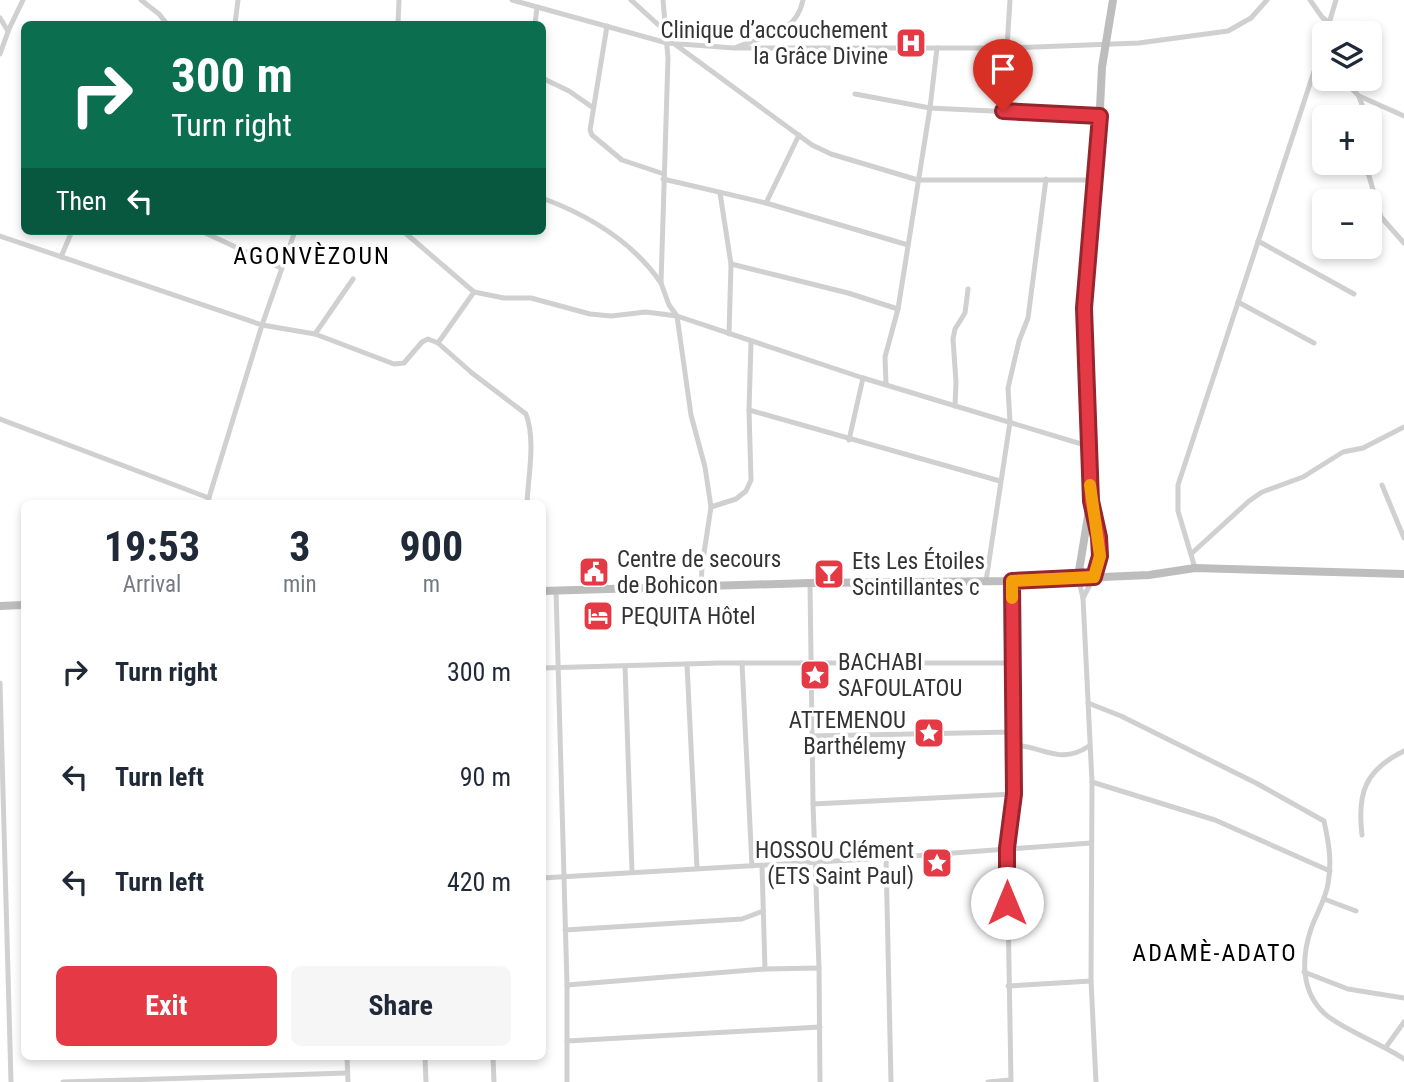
<!DOCTYPE html>
<html lang="en">
<head>
<meta charset="utf-8">
<style>
  body { margin:0; font-family:"Roboto Condensed",sans-serif; background:#f6f6f7; color:#1f2937; height:100vh; display:flex; flex-direction:column; font-size:26px; white-space:nowrap }
  * { box-sizing:border-box; margin:0 }
  p { font-size:23px; color:#747a83 }
  .icon { flex:none; width:38px; height:38px; fill:none; stroke:currentColor; stroke-width:2; stroke-linecap:round; stroke-linejoin:round }
  .map { position:relative; flex:1; overflow:hidden }
  .drawer { position:absolute; left:21px; top:500px; width:525px; height:560px; display:flex; flex-direction:column; background:#fff; border-radius:10px; box-shadow:0 4px 10px #0003 }
  .drawer>* { flex:none }
  .top-card { position:absolute; left:21px; top:21px; width:525px; height:214px; border-radius:10px; box-shadow:0 4px 10px #0003; background:#0b6e4f; color:#fff; overflow:hidden }
  .buttons { position:absolute; left:1312px; top:21px; display:grid; gap:14px }
  .buttons a { display:grid; place-items:center; width:70px; height:70px; border-radius:10px; background:#fff; box-shadow:0 4px 10px #0003; font-size:35px }
  .pin { position:absolute; display:grid; place-items:center; width:60px; height:60px; color:#fff; margin:-72px -30px; border-radius:50% 50% 50% 0; rotate:-45deg; box-shadow:0 0 7px #0007 }
  .pin .icon { rotate:45deg }
  .me { position:absolute; width:77px; margin:-38px; rotate:0deg; stroke-linejoin:round; filter:drop-shadow(0 0 5px #0008) }
  .turn { display:flex; align-items:center; gap:24px; height:147px; padding:0 35px; font-size:32px }
  .turn .icon { width:91px; height:91px; stroke-width:2.5 }
  .turn b { display:block; font-size:49px; line-height:60px }
  .then { display:flex; align-items:center; height:66px; padding:0 35px; background:#0003; gap:14px; font-size:26px }
  .eta { display:flex; justify-content:space-evenly; align-items:center; height:119px; text-align:center }
  .eta b { font-size:42px; font-weight:700; line-height:49px }
  .cta { display:flex; gap:14px; margin-top:auto; padding:14px 35px }
  .cta a { flex:1; height:80px; border-radius:10px; background:#e63946; color:#fff; font-size:28px; font-weight:700; line-height:80px; text-align:center }
  .cta a+a { background:#f6f6f7; color:#1f2937 }
  ul { padding:0; list-style:none }
  li { display:flex; align-items:center; gap:21px; height:105px; padding:0 35px }
  li div { flex:1 }
  li b { display:block; font-size:26px }
  li em { font-style:normal }
  .map>svg:first-child { display:block }
  .lines { fill:none; stroke-linecap:round; stroke-linejoin:round }
  .street { stroke:#d0d0d0; stroke-width:5 }
  .secondary { stroke:#bdbdbd; stroke-width:8 }
  .route-casing { stroke:#96252e; stroke-width:18 }
  .route { stroke:#e63946; stroke-width:12 }
  .slow { stroke:#f59e0b; stroke-width:12 }
  .labels { text-anchor:middle; dominant-baseline:central; stroke-width:7; stroke-linejoin:round; paint-order:stroke }
  .poi-label { font-size:23px; fill:#333; stroke:#fff; text-anchor:start }
  .neighbourhood-label { font-size:24px; letter-spacing:2px; fill:#000; stroke:#fff }
</style>
</head>
<body>
<div class="map">
<svg width="1404" height="1082" viewBox="0 0 1404 1082">
  <rect width="100%" height="100%" fill="#fff"/>
  <g class="lines">
    <g class="street">
      <path d="M141 0 159 14 167 24"/>
      <path d="M512 0 667 43 734 48H1007L1139 43 1228 31 1251 18 1267 0"/>
      <path d="M631 0 664 30"/>
      <path d="M663 0 668 58 661 283 669 305 677 316 691 415 705 467 711 507 702 566 701 587"/>
      <path d="M1310 0 1322 17 1329 23 1330 33"/>
      <path d="M0 18 8 31"/>
      <path d="M235 24 238 0"/>
      <path d="M398 24 399 0"/>
      <path d="M535 24 537 7"/>
      <path d="M607 26 590 130 592 135 622 160 664 174"/>
      <path d="M1326 33 1336 0"/>
      <path d="M676 45 812 145 831 154 918 180H1096"/>
      <path d="M737 47C764 35 796 35 803 0"/>
      <path d="M1007 48 1010 0"/>
      <path d="M0 54 9 29 23 0"/>
      <path d="M542 78 569 91 592 107"/>
      <path d="M1342 79 1359 96 1404 116"/>
      <path d="M855 94 930 108 1100 116"/>
      <path d="M1359 97 1365 112V117"/>
      <path d="M1361 163 1369 176 1381 217 1404 243"/>
      <path d="M663 179 766 203 908 245"/>
      <path d="M720 193 731 264 729 334"/>
      <path d="M542 198C588 215 633 242 661 283"/>
      <path d="M766 203 799 135"/>
      <path d="M201 231 281 268"/>
      <path d="M295 231 262 325 315 334 394 364 404 363 422 342 428 339 438 343 472 373 526 414C536 441 528 476 527 504"/>
      <path d="M403 231 474 292 504 298H531L590 314 611 316 646 312 677 316 863 378 1088 446"/>
      <path d="M0 236 262 325 207 504"/>
      <path d="M1258 241 1354 294"/>
      <path d="M61 257 72 231"/>
      <path d="M731 264 848 293 898 309"/>
      <path d="M1238 302 1314 343"/>
      <path d="M315 334 353 279"/>
      <path d="M438 343 474 292"/>
      <path d="M886 384 885 357 898 309 930 108 937 48"/>
      <path d="M955 406 956 382 953 339 955 329 965 313 968 289"/>
      <path d="M749 410 1000 481"/>
      <path d="M0 419 209 498"/>
      <path d="M849 440 863 378"/>
      <path d="M1382 485 1404 538"/>
      <path d="M711 507 736 499 746 491 751 480 749 410 751 342"/>
      <path d="M1191 554 1249 501 1262 492 1303 477 1343 452 1363 448 1404 427"/>
      <path d="M1195 568 1178 511V485L1325 38"/>
      <path d="M1078 577 1083 598 1092 782 1091 981 1096 1082"/>
      <path d="M986 581 1010 422 1008 388 1019 341 1028 318 1046 179"/>
      <path d="M810 583 813 804 1014 794 1012 581"/>
      <path d="M556 590 567 985V1082"/>
      <path d="M1083 598 1094 577"/>
      <path d="M742 663 752 866"/>
      <path d="M687 664 697 868"/>
      <path d="M625 666 632 872"/>
      <path d="M542 668 720 663H1012"/>
      <path d="M0 683 11 1082"/>
      <path d="M1088 703 1121 716 1256 783 1324 821C1329 844 1332 861 1328 884 1325 901 1316 914 1311 929 1301 959 1301 992 1325 1014 1342 1029 1382 1044 1404 1059"/>
      <path d="M811 736 1012 732"/>
      <path d="M1012 745C1045 746 1059 766 1089 746"/>
      <path d="M1092 782 1215 820 1330 871"/>
      <path d="M813 804 819 968 820 1082"/>
      <path d="M1362 835C1357 793 1365 770 1404 751"/>
      <path d="M886 858 891 1082"/>
      <path d="M762 866 765 969"/>
      <path d="M542 878 886 858 1091 843"/>
      <path d="M1324 899 1356 911"/>
      <path d="M565 930 742 919 763 911"/>
      <path d="M1304 972 1348 989 1404 998"/>
      <path d="M567 985 765 969 819 968"/>
      <path d="M1008 986 1091 981"/>
      <path d="M567 1041 820 1027"/>
      <path d="M1386 1047 1404 1022"/>
      <path d="M347 1057 348 1082"/>
      <path d="M425 1057 426 1082"/>
      <path d="M493 1057 494 1082"/>
      <path d="M63 1082 347 1073"/>
      <path d="M988 1082 1010 1080"/>
      <path d="M1011 1082 1007 848 1014 794"/>
    </g>
    <g class="secondary">
      <path d="M1078 577 1090 504"/>
      <path d="M1094 577 1100 556 1099 537 1091 501 1084 308 1097 169 1102 67 1113 0"/>
      <path d="M542 591 810 583 1012 581 1149 575 1195 568 1404 574"/>
      <path d="M0 606 24 605"/>
    </g>
  </g>
  <g class="lines">
    <g class="route-casing">
      <path id="route" d="M1003 111 1100 116 1084 308 1091 501 1099 537 1100 556 1094 577 1012 581 1014 794 1007 848V903"/>
    </g>
    <use href="#route" class="route"/>
    <path class="slow" d="M1012 598V581L1094 577 1100 556 1090 485"/>
  </g>
  <defs>
    <g id="hospital-square" transform="scale(1.575)"><rect x="-9" y="-9" width="18" height="18" rx="4" fill="#e63946" stroke="#fff"/><path d="M-5-5h3v3.5h4V-5h3V5h-3V1.5h-4V5h-3Z" fill="#fff"/></g>
    <g id="civic-square" transform="scale(1.575)"><rect x="-9" y="-9" width="18" height="18" rx="4" fill="#e63946" stroke="#fff"/><path d="M-.6-6.5H3V-4.5H.6V-3L4-1V1h2V6H-6V1h2V-1L-.6-3ZM-1.2 2.5V6h2.4V2.5Z" fill="#fff"/></g>
    <g id="bar-square" transform="scale(1.575)"><rect x="-9" y="-9" width="18" height="18" rx="4" fill="#e63946" stroke="#fff"/><path d="M-6-5H6L.8 .8V4.5H3.5V6h-7V4.5H-.8V.8Z" fill="#fff"/></g>
    <g id="hotel-square" transform="scale(1.575)"><rect x="-9" y="-9" width="18" height="18" rx="4" fill="#e63946" stroke="#fff"/><path d="M-6-4.5h1.5V1H6V5H4.5V3h-9V5H-6ZM-4 0a1.8 1.8 0 1 1 3.6 0ZM.5 0V-2.5h3Q6-2.5 6 0Z" fill="#fff"/></g>
    <g id="sight-square" transform="scale(1.575)"><rect x="-9" y="-9" width="18" height="18" rx="4" fill="#e63946" stroke="#fff"/><path d="M0-6L1.8-2.2L6-1.7L2.9 1.2L3.7 5.4L0 3.3L-3.7 5.4L-2.9 1.2L-6-1.7L-1.8-2.2Z" fill="#fff"/></g>
  </defs>
  <g fill-rule="evenodd">
    <use href="#hospital-square" x="911" y="43"/>
    <use href="#civic-square" x="594" y="572"/>
    <use href="#bar-square" x="829" y="574"/>
    <use href="#hotel-square" x="598" y="616"/>
    <use href="#sight-square" x="815" y="675"/>
    <use href="#sight-square" x="929" y="733"/>
    <use href="#sight-square" x="937" y="863"/>
  </g>
  <g class="labels">
    <g class="poi-label">
      <text x="888" y="30" text-anchor="end">Clinique d’accouchement<tspan x="888" dy="26">la Grâce Divine</tspan></text>
      <text x="617" y="559">Centre de secours<tspan x="617" dy="26">de Bohicon</tspan></text>
      <text x="852" y="561">Ets Les Étoiles<tspan x="852" dy="26">Scintillantes c</tspan></text>
      <text x="621" y="616">PEQUITA Hôtel</text>
      <text x="838" y="662">BACHABI<tspan x="838" dy="26">SAFOULATOU</tspan></text>
      <text x="906" y="720" text-anchor="end">ATTEMENOU<tspan x="906" dy="26">Barthélemy</tspan></text>
      <text x="914" y="850" text-anchor="end">HOSSOU Clément<tspan x="914" dy="26">(ETS Saint Paul)</tspan></text>
    </g>
    <g class="neighbourhood-label">
      <text x="312" y="256">AGONVÈZOUN</text>
      <text x="1215" y="953">ADAMÈ-ADATO</text>
    </g>
  </g>
</svg>
<div class="buttons">
<a><svg class="icon" aria-label="layers" viewBox="0 0 24 24"><path d="M12 4l9 5-9 5-9-5zM3 14l9 5 9-5"/></svg></a>
<a>+</a>
<a>−</a>
</div>
<div class="pin" style="left:1003px;top:111px;background:#d93025"><svg class="icon" aria-label="arrive" viewBox="0 0 24 24"><path d="M6 21V4h12l-3 4 3 4H6"/></svg></div>
<svg class="me" style="left:1007px;top:903px" viewBox="-20 -20 40 40"><circle r="19" fill="#fff"/><path d="M0-13L10 11 0 6-10 11z" fill="#e63946"/></svg>
<div class="top-card">
<div class="turn"><svg class="icon" aria-label="right" viewBox="0 0 24 24"><path d="M7 20v-9h11M14 6l5 5-5 5"/></svg><div><b>300 m</b>Turn right</div></div>
<div class="then">Then<svg class="icon" aria-label="left" viewBox="0 0 24 24"><path d="M17 20v-9H6M10 6l-5 5 5 5"/></svg></div>
</div>
<section class="drawer">
<div class="eta">
<div><b>19:53</b><p>Arrival</p></div>
<div><b>3</b><p>min</p></div>
<div><b>900</b><p>m</p></div>
</div>
<ul>
<li><svg class="icon" aria-label="right" viewBox="0 0 24 24"><path d="M7 20v-9h11M14 6l5 5-5 5"/></svg><div><b>Turn right</b></div><em>300 m</em></li>
<li><svg class="icon" aria-label="left" viewBox="0 0 24 24"><path d="M17 20v-9H6M10 6l-5 5 5 5"/></svg><div><b>Turn left</b></div><em>90 m</em></li>
<li><svg class="icon" aria-label="left" viewBox="0 0 24 24"><path d="M17 20v-9H6M10 6l-5 5 5 5"/></svg><div><b>Turn left</b></div><em>420 m</em></li>
</ul>
<div class="cta"><a>Exit</a><a>Share</a></div>
</section>
</div>
</body>
</html>
